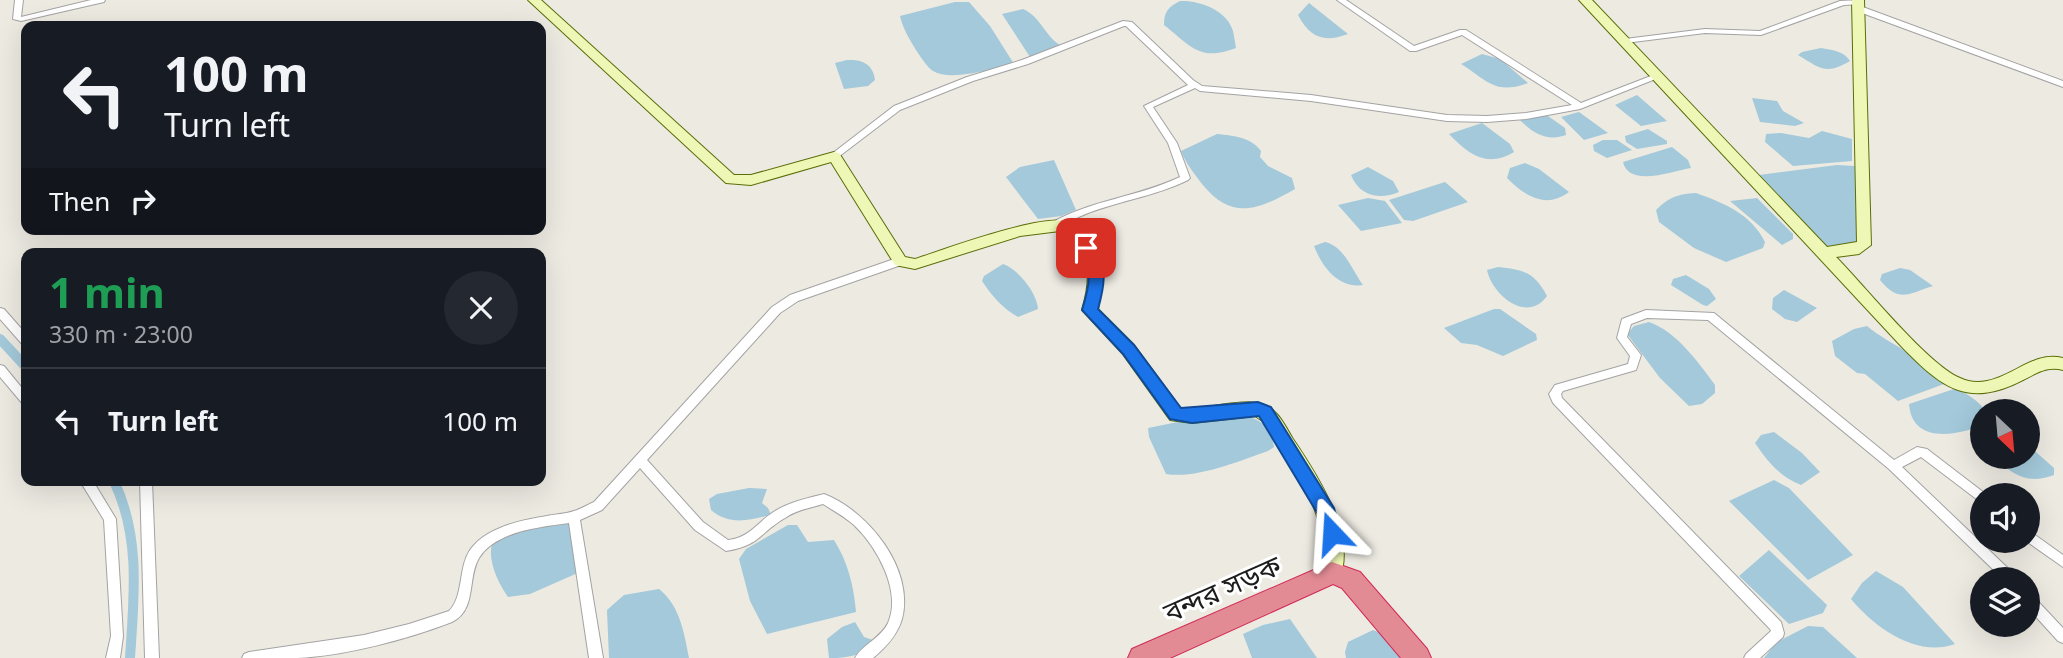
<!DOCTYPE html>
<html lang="en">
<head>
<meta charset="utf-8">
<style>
  body { margin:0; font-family:"Noto Sans","Noto Sans Bengali",sans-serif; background:#242831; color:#f1f3f6; height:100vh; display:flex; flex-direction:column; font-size:26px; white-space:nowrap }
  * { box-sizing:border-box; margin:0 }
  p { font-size:23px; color:#9ea1a6 }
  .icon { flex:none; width:38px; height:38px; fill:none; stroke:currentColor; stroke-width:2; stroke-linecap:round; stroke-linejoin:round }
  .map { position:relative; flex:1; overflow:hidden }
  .details { position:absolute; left:21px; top:248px; width:525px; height:238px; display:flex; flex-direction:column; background:#171b24; border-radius:14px; box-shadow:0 7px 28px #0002 }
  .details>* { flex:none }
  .guide { position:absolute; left:21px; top:21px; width:525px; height:214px; border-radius:14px; box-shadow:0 7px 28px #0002; background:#171b24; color:#f1f3f6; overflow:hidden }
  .needle { width:46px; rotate:154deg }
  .fabs { position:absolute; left:1970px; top:399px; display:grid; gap:14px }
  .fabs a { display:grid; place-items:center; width:70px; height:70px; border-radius:50%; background:#171b24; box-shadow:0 7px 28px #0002; font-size:35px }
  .pin { position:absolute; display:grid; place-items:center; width:60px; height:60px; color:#fff; margin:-30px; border-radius:14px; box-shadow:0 4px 10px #0006 }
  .me { position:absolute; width:77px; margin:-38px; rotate:340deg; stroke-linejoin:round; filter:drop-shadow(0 0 5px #0008) }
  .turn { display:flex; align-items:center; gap:24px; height:147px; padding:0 28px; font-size:32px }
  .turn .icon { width:91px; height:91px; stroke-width:2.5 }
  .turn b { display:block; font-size:49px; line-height:60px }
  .then { display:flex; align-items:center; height:66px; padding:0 28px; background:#0003; gap:14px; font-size:26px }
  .round { display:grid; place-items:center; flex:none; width:74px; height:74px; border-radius:37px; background:#242831 }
  .summary { display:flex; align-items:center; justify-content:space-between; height:119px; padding:0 28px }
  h1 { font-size:42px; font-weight:700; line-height:52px; color:#1e9e55 }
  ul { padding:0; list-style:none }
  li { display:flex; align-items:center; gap:21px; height:105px; padding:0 28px; border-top:2px solid #363941 }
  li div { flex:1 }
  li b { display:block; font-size:26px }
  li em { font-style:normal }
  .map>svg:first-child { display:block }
  .water { fill:#a3c9da }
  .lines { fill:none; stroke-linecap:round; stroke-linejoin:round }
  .canal { stroke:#a3c9da; stroke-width:10 }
  .street-casing { stroke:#a3a3a3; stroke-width:2 }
  .secondary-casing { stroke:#5b6e08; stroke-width:2 }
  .highway-casing { stroke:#d12955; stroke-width:2 }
  .street { fill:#fff; fill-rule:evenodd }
  .secondary { fill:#eef7b6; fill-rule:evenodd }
  .highway { fill:#e38b94; fill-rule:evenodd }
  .route { fill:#1a73e8; stroke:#114b97; stroke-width:2 }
  .labels { text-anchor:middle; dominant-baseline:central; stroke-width:6; stroke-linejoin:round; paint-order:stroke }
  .near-street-label { font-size:28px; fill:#1c1c1c; stroke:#fff }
</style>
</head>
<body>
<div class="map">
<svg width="2063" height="658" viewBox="0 0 2063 658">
  <rect width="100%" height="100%" fill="#edeae2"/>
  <g class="water">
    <path d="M1180 1C1199 0 1227 10 1233 31 1234 36 1235 42 1236 48 1199 62 1191 46 1164 25 1164 12 1168 7 1180 1Z"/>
    <path d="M955 2H969L990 26 1014 64C994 68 952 82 933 71 927 67 920 56 916 50 909 38 903 29 900 16Z"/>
    <path d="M1309 3 1348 34C1324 43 1310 38 1298 15Z"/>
    <path d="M1023 9C1041 17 1044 35 1060 45L1030 57 1002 14Z"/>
    <path d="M1821 48C1832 50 1844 51 1850 61 1826 75 1821 69 1798 55L1802 52Z"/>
    <path d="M1482 54 1500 59 1528 83C1495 95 1488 81 1461 64Z"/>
    <path d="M847 60C862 59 873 64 875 80L868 86 844 89 835 63Z"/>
    <path d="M1637 95 1667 121 1641 126 1615 105Z"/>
    <path d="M1752 98 1777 101 1783 111 1804 123 1795 126 1760 122Z"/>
    <path d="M1579 112 1608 133 1584 140 1561 117Z"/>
    <path d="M1537 115 1548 116 1565 128 1566 135C1547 142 1532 133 1519 119Z"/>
    <path d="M1482 123 1510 144 1514 152C1487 168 1469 155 1449 134Z"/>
    <path d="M1648 129 1667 141V144L1637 149 1626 142 1625 136Z"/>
    <path d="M1822 131 1852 139V161L1793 166 1765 142 1766 134 1781 133 1809 138Z"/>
    <path d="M1217 134C1234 136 1251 137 1261 151L1260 157 1268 166 1292 178 1295 189C1258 210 1232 221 1202 184 1194 173 1186 164 1181 151Z"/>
    <path d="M1603 140H1617L1632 150 1607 158 1594 151 1593 145Z"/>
    <path d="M1672 147 1688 160 1691 168C1673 171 1629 188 1623 162Z"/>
    <path d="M1054 160 1076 210 1061 216 1038 219 1006 177 1020 167Z"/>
    <path d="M1525 163 1539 169 1569 192C1546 209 1526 197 1507 178L1510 168Z"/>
    <path d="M1837 165 1855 166 1860 243 1826 248 1759 175Z"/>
    <path d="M1368 167 1393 181 1399 192C1380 200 1360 197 1351 175Z"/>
    <path d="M1445 182 1468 202 1413 221 1404 220 1389 200Z"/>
    <path d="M1696 193C1724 203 1751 214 1765 242L1763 248 1726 262 1694 248 1659 222 1656 210C1669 197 1678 194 1696 193Z"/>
    <path d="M1368 198 1385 201 1402 223 1361 231 1338 205Z"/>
    <path d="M1757 198 1793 234V239L1782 245 1730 201Z"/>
    <path d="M1325 242C1344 246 1352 270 1363 285 1339 289 1322 267 1314 246Z"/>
    <path d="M1003 264C1018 269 1037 293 1038 309L1018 317C1002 308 992 296 982 281L984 276Z"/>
    <path d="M1498 267C1524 270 1534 272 1547 296 1527 324 1492 295 1487 270Z"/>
    <path d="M1900 268 1910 270 1933 286C1908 294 1899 303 1880 280L1882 274Z"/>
    <path d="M1686 275 1709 289 1716 299 1707 306 1703 305 1671 285 1673 279Z"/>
    <path d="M1784 290 1817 308 1797 322 1785 319 1772 309 1773 298Z"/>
    <path d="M1494 309H1500L1536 334 1537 340 1503 356 1477 345 1461 343 1444 328Z"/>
    <path d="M1649 322C1676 331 1699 363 1715 385V393L1702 404 1689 406 1660 378 1627 334 1634 326Z"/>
    <path d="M1867 326C1889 345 1931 360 1944 384L1898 401 1865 374 1857 373 1835 356 1832 341 1854 329Z"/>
    <path d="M1954 389C1967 392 1978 401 1986 411H1983V425C1956 436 1912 444 1909 404Z"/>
    <path d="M1247 416C1265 422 1271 428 1274 447L1268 451C1239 461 1197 479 1166 474L1149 437 1148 428 1203 417Z"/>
    <path d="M1774 432 1802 453 1820 472 1801 485C1779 476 1768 462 1755 443L1761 435Z"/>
    <path d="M2028 445 2054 468V475C2027 485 2013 475 1994 457H2028Z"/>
    <path d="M1774 480 1789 488 1853 555 1808 580 1729 501Z"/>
    <path d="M749 488 767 489 762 503 768 508 771 515C749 520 730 526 711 510L709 499 717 494Z"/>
    <path d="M570 522 580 572 530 594 508 597C498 583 486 558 493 541L521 529Z"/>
    <path d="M788 525H797L808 542 834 540C848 562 854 587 856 612L767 634 750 601 739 559 746 549Z"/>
    <path d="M1769 550 1827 605 1823 613 1789 624 1739 576Z"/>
    <path d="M1876 571 1903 587 1955 644C1917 658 1875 628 1851 599L1862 583Z"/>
    <path d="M659 589C680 606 684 632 689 658H609L607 610 624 595Z"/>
    <path d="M1290 619 1317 658H1252L1243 634 1263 625Z"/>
    <path d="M855 622 864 637 876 641C861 656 849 658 829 658L827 639 842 627Z"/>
    <path d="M1808 626 1823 627 1857 658H1764L1777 642Z"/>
    <path d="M1373 630 1381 633 1400 658H1346L1345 652 1348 642Z"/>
  </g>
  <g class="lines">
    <g class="canal">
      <path d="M0 339 26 367"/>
      <path d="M114 481C141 538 134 597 130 658"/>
    </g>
    <g class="street-casing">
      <g id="street">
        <path d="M15 0H23L21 17 91 0H105L104 2 21 21 13 19Z"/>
        <path d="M1337 0H1346L1414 46 1460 30H1466L1581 103 1656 74 1659 73 1663 76 1580 109 1526 119 1487 122 1447 121 1311 101 1200 91 1195 88 1153 107 1177 143 1190 178 1188 180C1154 197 1116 201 1081 216 1071 220 1061 228 1051 227L1049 225 1051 223C1091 200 1138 197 1180 177L1168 143 1144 106 1188 85 1126 26H1124L1028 64 973 81 900 110 837 158H831L829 156 894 106 967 77 1022 60 1123 21 1132 22 1193 80 1202 86 1311 95 1447 115 1487 116 1526 113 1572 105 1462 35 1416 51H1410Z"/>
        <path d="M1860 0 1862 2 1861 4 1844 5 1761 35 1705 33 1625 43 1621 41 1625 39 1705 29 1760 31 1840 1Z"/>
        <path d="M1854 6H1860L2063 81V87L1854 10Z"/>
        <path d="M900 257 905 261 904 264 798 301 780 313 647 460 703 522 728 540C751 537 757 522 775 511 790 502 808 498 824 494 868 511 915 569 902 619 897 636 885 648 873 658H855C863 644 881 638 888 623 902 591 877 547 854 525 845 517 834 511 823 504 810 508 796 510 785 518 759 533 760 546 726 551L695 530 640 468 602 510 580 520 603 658H589L569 523C540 527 496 531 479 558 467 578 477 610 452 622 408 639 345 656 297 658 279 658 261 658 242 658L244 654 249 652 364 635 409 624 449 611C464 596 458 568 470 550 486 527 522 520 547 516 556 514 566 514 574 511 581 509 587 505 594 502L772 307 790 295Z"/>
        <path d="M0 308 4 309 26 334V345L22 344 0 319Z"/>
        <path d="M1646 310 1714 313 1894 460 1917 447 1927 449 1987 495H1983V504L1921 457 1902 467 2015 575 2017 579H2003L1889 469 1708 320 1647 318 1631 324 1627 337 1641 355 1636 370 1563 391 1561 394 1562 398 1781 622 1784 633 1783 637 1760 658H1744L1746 654 1771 631 1770 629 1553 403 1549 394 1555 385 1628 364 1630 356 1617 338 1622 319Z"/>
        <path d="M0 365 4 366 26 393V404L22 403 0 377Z"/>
        <path d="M80 481H93L116 519 123 636 120 658H106L111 636 104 520Z"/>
        <path d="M140 481H152L159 658H145Z"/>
        <path d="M2028 530 2063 555V567L2026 541H2028Z"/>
        <path d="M2028 593 2032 595 2063 628V643L2058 641 2028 608Z"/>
      </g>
    </g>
    <g class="secondary-casing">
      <g id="secondary">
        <path d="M528 0H541L734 175H751L834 152 839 153 905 257 915 259C943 250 1043 213 1067 222 1084 229 1095 252 1105 267L1098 309 1134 345 1181 409C1201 410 1246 398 1262 404 1278 409 1285 426 1293 439 1316 473 1358 537 1339 579L1332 581 1325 579C1319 565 1325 545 1321 530 1312 490 1285 456 1264 422L1255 416 1192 423 1170 420 1122 353 1082 310C1092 276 1092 254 1060 231L1020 236 915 269 895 265 831 162 751 185 726 183Z"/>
        <path d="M1579 0H1592L1827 247 1857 242 1852 0H1864L1871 245 1859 254 1836 257C1865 286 1927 364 1960 378 1968 382 1978 383 1987 381 2014 376 2034 351 2063 358V370C2047 366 2037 373 2023 380 1967 409 1941 387 1901 346Z"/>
      </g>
    </g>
    <g class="highway-casing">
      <path id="highway" d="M1332 562 1360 572 1427 649 1431 658H1401L1342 588 1333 584 1170 658H1128L1132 649Z"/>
    </g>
    <use href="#street" class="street"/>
    <use href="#secondary" class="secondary"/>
    <use href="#highway" class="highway"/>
  </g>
  <path class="route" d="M1086 243 1091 245C1107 270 1106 280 1098 309L1134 345 1181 408 1258 402 1271 407 1334 508 1341 533 1338 538 1332 541 1325 538 1319 516 1259 416 1192 423 1170 419 1123 354 1082 310C1090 284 1093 272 1078 248Z"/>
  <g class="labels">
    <g class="near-street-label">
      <text transform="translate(1222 588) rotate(-24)">বন্দর সড়ক</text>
    </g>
  </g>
</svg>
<div class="fabs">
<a><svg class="needle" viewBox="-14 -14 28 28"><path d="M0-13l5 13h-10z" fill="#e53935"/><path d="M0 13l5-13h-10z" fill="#9ea1a6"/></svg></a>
<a><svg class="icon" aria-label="sound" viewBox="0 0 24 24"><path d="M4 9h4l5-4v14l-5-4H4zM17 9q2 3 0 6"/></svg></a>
<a><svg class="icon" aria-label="layers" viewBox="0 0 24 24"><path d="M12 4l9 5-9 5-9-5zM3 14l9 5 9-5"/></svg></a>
</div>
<div class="pin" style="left:1086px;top:248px;background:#d93025"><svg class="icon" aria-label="arrive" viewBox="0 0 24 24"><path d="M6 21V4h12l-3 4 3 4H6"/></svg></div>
<svg class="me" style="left:1332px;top:533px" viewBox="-20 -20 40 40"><path d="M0-17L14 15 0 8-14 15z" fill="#1a73e8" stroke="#fff" stroke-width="4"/></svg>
<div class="guide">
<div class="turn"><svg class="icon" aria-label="left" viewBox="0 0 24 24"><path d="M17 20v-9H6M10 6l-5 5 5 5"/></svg><div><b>100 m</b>Turn left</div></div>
<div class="then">Then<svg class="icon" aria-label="right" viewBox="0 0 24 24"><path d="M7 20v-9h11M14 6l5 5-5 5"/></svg></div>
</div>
<section class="details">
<div class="summary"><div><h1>1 min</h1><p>330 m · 23:00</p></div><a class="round"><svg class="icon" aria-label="close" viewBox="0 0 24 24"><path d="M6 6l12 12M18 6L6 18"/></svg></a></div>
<ul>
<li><svg class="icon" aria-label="left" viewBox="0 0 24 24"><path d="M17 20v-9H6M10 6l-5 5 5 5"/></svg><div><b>Turn left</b></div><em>100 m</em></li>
</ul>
</section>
</div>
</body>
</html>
